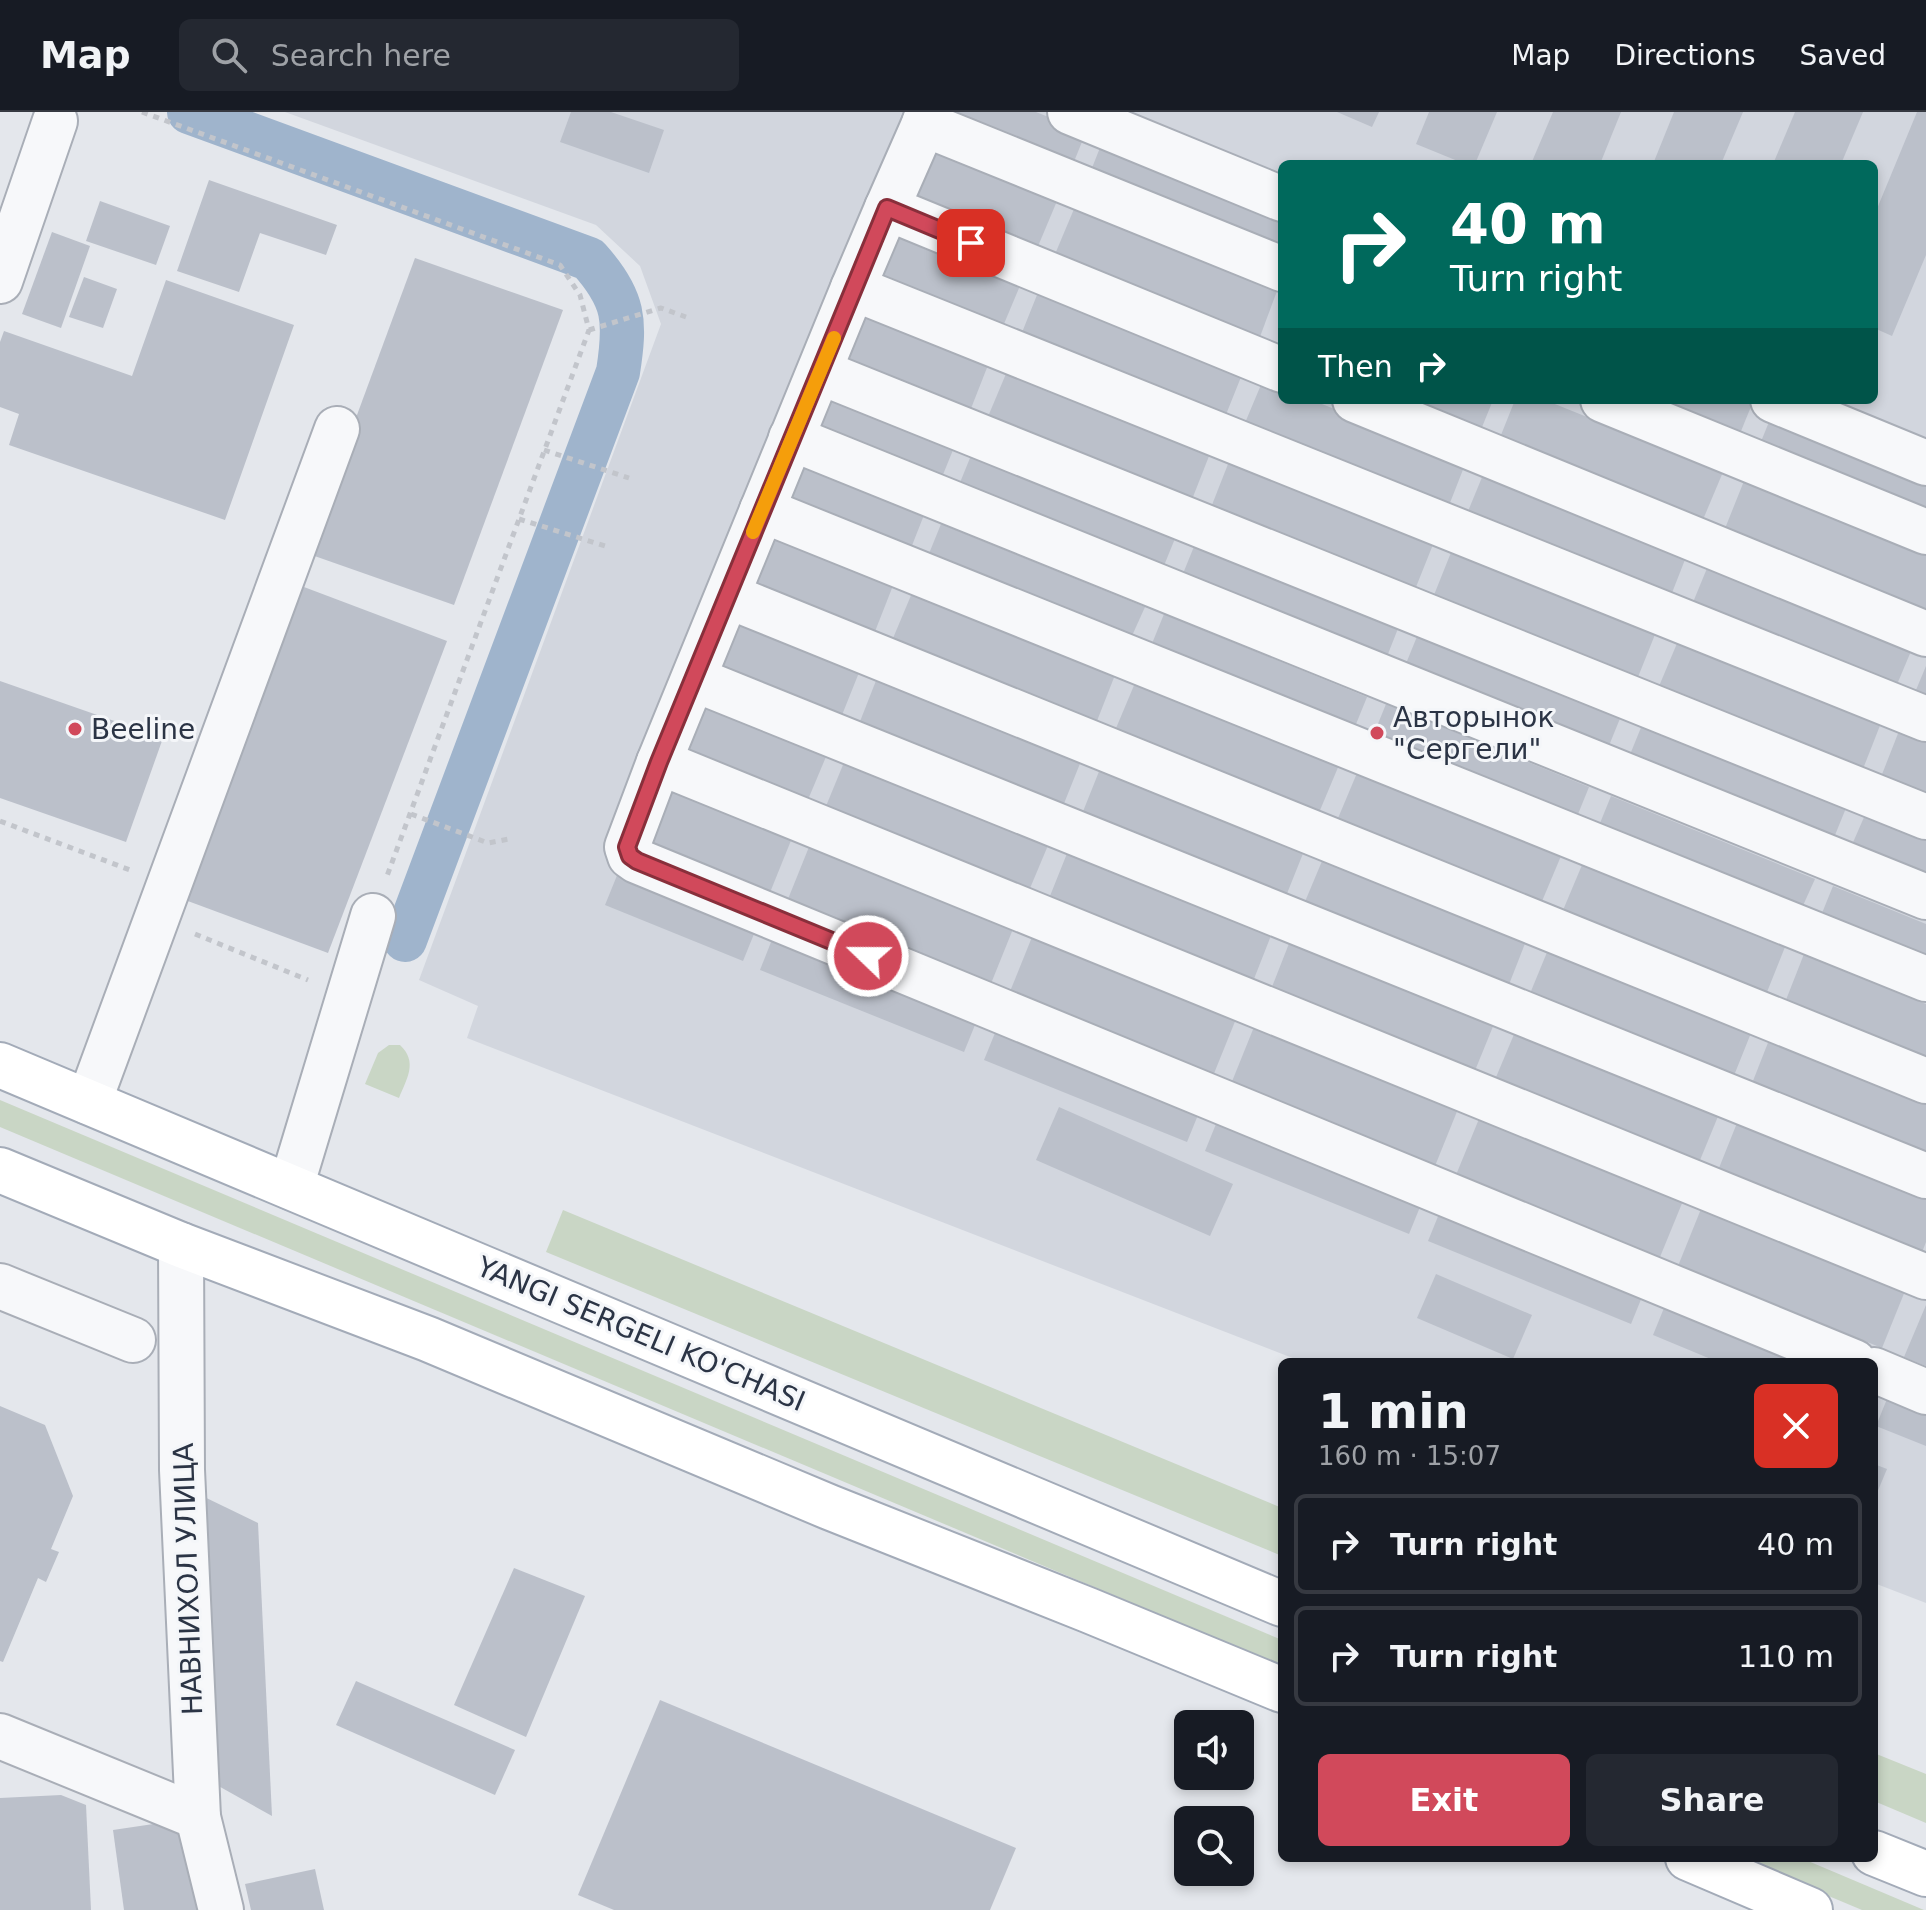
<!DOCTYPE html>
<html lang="en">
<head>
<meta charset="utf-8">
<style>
  body { margin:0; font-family:"DejaVu Sans",sans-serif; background:#242831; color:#f1f3f6; height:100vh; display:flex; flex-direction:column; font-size:30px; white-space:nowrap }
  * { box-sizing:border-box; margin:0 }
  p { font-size:26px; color:#9ea1a6 }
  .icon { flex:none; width:44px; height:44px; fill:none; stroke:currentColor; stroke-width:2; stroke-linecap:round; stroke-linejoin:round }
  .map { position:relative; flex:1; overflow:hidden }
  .sheet { position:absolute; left:1278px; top:1246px; width:600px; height:504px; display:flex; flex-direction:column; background:#171b24; border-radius:12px; box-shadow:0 4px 12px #0003 }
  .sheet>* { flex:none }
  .banner { position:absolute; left:1278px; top:48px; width:600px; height:244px; border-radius:12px; box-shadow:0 4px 12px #0003; background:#00695c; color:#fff; overflow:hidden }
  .buttons { position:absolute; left:1174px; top:1598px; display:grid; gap:16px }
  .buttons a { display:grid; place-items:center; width:80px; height:80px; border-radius:12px; background:#171b24; box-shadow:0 4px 12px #0003; font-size:40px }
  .pin { position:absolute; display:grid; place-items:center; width:68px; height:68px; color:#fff; margin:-34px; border-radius:16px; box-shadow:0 4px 12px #0006 }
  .me { position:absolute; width:88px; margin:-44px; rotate:292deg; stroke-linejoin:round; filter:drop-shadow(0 0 6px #0008) }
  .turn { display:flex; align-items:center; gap:28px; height:168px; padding:0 40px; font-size:36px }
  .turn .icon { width:104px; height:104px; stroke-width:2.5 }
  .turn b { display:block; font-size:56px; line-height:68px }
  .then { display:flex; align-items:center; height:76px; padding:0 40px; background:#0003; gap:16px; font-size:30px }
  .round { display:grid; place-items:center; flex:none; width:84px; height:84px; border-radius:12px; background:#242831 }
  .overview { display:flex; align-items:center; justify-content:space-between; height:136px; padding:0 40px }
  h1 { font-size:48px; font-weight:700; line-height:60px }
  .cta { display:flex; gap:16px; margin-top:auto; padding:16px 40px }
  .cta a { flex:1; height:92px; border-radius:12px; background:#d1495b; color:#fff; font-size:32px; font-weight:700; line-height:92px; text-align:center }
  .cta a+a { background:#242831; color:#f1f3f6 }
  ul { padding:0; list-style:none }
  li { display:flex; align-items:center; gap:24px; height:100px; margin:0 16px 12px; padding:0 24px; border:4px solid #363941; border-radius:12px }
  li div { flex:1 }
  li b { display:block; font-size:30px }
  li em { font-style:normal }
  header { display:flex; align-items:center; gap:48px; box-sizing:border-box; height:112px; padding:0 40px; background:#171b24; border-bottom:2px solid #363941 }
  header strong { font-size:38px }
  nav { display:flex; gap:44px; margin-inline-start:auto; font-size:28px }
  .search { width:560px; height:72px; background:#242831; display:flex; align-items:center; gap:20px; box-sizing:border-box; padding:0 28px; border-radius:12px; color:#9ea1a6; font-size:30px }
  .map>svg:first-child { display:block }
  .built { fill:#d2d6de; fill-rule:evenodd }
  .green { fill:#c9d6c5 }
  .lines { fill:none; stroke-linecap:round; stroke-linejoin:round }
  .canal { stroke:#9fb4cc; stroke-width:44 }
  .building { fill:#bbc0ca }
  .minor-casing { stroke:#a9aeb7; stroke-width:48 }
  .major-casing { stroke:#a3abb8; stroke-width:48 }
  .path { stroke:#c2c5cb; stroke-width:5; stroke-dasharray:6 6; stroke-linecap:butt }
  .minor { stroke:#f7f8fa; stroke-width:44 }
  .major { stroke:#fff; stroke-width:44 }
  .route-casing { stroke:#882f3b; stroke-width:20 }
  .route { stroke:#d1495b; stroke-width:14 }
  .slow { stroke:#f59e0b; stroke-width:14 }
  .poi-dot { fill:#d1495b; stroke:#f4f6f9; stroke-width:3 }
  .labels { text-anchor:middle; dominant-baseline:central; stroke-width:6; stroke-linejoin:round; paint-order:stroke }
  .poi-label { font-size:28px; fill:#2b3445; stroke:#f4f6f9; text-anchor:start }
  .street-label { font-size:28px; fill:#2b3445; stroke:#f4f6f9 }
</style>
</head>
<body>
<header>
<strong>Map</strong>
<div class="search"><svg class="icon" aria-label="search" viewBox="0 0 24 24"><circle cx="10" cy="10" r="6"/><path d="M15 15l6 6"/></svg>Search here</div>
<nav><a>Map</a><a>Directions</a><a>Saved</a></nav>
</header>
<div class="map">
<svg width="1926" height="1798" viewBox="0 0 1926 1798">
  <rect width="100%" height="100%" fill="#e4e7ec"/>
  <path class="built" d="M285 0H1926V1491L1874 1471V1250H1303L467 926 478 894 419 868 661 212 640 154 596 113ZM1282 52H1874V288H1282Z"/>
  <g class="green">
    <path d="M389 933H400C418 950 407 966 399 986L365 972 378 941Z"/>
    <path d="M0 988 1282 1528V1554L0 1015Z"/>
    <path d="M563 1098 1282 1396V1444L546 1140Z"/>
    <path d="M1874 1641 1926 1662V1711L1874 1689Z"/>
    <path d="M1738 1746H1801L1924 1798H1862Z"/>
  </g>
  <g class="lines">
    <path class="canal" d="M189 0 589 147C625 187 626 209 618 260L405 828"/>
  </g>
  <g class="building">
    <path d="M571 0H611L664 18 649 61 560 30Z"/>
    <path d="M943 0H1036L1086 20 1073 52Z"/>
    <path d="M1337 0H1379L1372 15Z"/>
    <path d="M1429 0H1497L1475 52H1465L1416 32Z"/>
    <path d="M1553 0H1621L1600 52H1531Z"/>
    <path d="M1674 0H1743L1721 52H1653Z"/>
    <path d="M1795 0H1863L1841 52H1773Z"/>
    <path d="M1917 0H1926V143L1892 224 1874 216V104Z"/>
    <path d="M1103 28 1282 101V139L1090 61Z"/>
    <path d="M919 33 1057 89 1036 139 898 83Z"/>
    <path d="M209 68 337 113 326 143 260 121 239 180 177 159Z"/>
    <path d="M100 89 170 114 156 153 86 129Z"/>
    <path d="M1074 97 1277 179 1258 230 1053 147Z"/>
    <path d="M884 113 1022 169 1001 219 864 164Z"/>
    <path d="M52 120 90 134 61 216 22 202Z"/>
    <path d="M415 146 563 198 454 493 306 441Z"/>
    <path d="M84 165 117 177 103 216 69 205Z"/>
    <path d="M166 168 294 213 225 408 9 333 19 302 0 295V230L4 219 132 264Z"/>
    <path d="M1039 178 1243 260 1223 310 1019 228Z"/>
    <path d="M852 193 990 248 970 299 832 243Z"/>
    <path d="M1008 257 1211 339 1191 390 987 307Z"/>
    <path d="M1263 268 1282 276V288H1312L1466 350 1446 401 1242 318Z"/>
    <path d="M817 277 955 333 942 365 804 309Z"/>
    <path d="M1402 288H1493L1480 320Z"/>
    <path d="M1515 288H1545L1723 360 1702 410 1499 328Z"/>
    <path d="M1651 288H1743L1752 292 1739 324Z"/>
    <path d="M1773 300 1926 363V400L1760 332Z"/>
    <path d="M972 341 1176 424 1163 456 959 373Z"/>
    <path d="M1230 347 1434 430 1414 480 1210 398Z"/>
    <path d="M785 348 924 403 911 436 772 380Z"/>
    <path d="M1485 358 1688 440 1668 491 1464 409Z"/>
    <path d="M1744 369 1926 442V501L1724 419Z"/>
    <path d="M941 412 1145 495 1131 526 928 444Z"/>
    <path d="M757 416 894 471 874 522 736 467Z"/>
    <path d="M1195 432 1399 514 1386 547 1182 464Z"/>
    <path d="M1452 438 1656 520 1636 570 1432 488Z"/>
    <path d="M1710 449 1914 532 1893 582 1689 500Z"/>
    <path d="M296 472 447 529 328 841 177 785Z"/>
    <path d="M912 481 1115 563 1095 614 891 531Z"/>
    <path d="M724 498 862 553 842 603 704 548Z"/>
    <path d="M1164 502 1367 585 1354 617 1151 534Z"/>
    <path d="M1418 522 1621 604 1608 636 1405 554Z"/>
    <path d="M1678 529 1881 611 1861 662 1657 579Z"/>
    <path d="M1926 554V596L1911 590Z"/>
    <path d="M879 561 1083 644 1063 694 859 612Z"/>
    <path d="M0 569 163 626 126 730 0 686Z"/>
    <path d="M1135 571 1339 653 1318 703 1114 621Z"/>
    <path d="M690 584 828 640 807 690 670 635Z"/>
    <path d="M1386 592 1589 675 1576 707 1373 624Z"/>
    <path d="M1642 613 1846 696 1833 728 1629 645Z"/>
    <path d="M1899 619 1926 630V688L1879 670Z"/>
    <path d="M845 648 1049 731 1028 781 824 699Z"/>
    <path d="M1102 652 1306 734 1286 784 1082 702Z"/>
    <path d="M1357 661 1561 744 1540 794 1336 711Z"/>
    <path d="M656 666 794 721 769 783 631 728Z"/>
    <path d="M1611 684 1815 767 1801 798 1598 716Z"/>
    <path d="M1865 703 1926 728V766L1851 735Z"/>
    <path d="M811 730 1015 812 990 874 786 792Z"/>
    <path d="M1068 739 1272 821 1252 872 1048 789Z"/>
    <path d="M1325 742 1528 824 1508 875 1304 792Z"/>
    <path d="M1582 753 1785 835 1765 885 1561 803Z"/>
    <path d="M618 761 756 817 743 849 605 793Z"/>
    <path d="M1833 774 1926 812V849L1820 806Z"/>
    <path d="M1034 820 1238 902 1213 964 1009 882Z"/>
    <path d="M773 825 977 908 964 940 760 858Z"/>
    <path d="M1290 829 1494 912 1474 961 1270 880Z"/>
    <path d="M1550 833 1753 916 1733 966 1529 884Z"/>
    <path d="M1804 842 1926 892V950L1784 893Z"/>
    <path d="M1256 910 1460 992 1435 1054 1231 972Z"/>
    <path d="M997 916 1200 998 1187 1030 984 948Z"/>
    <path d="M1515 920 1719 1002 1698 1053 1494 970Z"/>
    <path d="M1771 923 1926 986V1044L1751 974Z"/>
    <path d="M1059 995 1233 1072 1210 1124 1036 1048Z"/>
    <path d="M1481 1002 1685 1084 1660 1145 1456 1063Z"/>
    <path d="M1218 1007 1422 1090 1409 1122 1205 1039Z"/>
    <path d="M1737 1011 1926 1087V1130L1921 1143 1717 1061Z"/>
    <path d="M1703 1092 1907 1174 1882 1236 1678 1154Z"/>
    <path d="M1441 1097 1644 1180 1631 1212 1428 1129Z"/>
    <path d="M1436 1162 1532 1203 1513 1247 1417 1206Z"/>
    <path d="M1666 1191 1810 1250H1718L1653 1223Z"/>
    <path d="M1926 1193V1254L1904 1245Z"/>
    <path d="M1889 1282 1926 1297V1334L1876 1314Z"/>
    <path d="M0 1294 45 1313 73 1384 51 1437 59 1440 46 1470 38 1466 3 1550 0 1549Z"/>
    <path d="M1874 1352 1887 1357 1874 1388Z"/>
    <path d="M192 1379 258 1411 272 1704 206 1667Z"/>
    <path d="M514 1456 585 1484 526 1625 454 1593Z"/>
    <path d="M356 1569 515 1638 495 1683 336 1613Z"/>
    <path d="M660 1588 1016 1736 990 1798H614L578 1783Z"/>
    <path d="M61 1683 86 1693 91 1798H0V1686Z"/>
    <path d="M187 1707 200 1798H124L113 1718Z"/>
    <path d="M315 1757 324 1798H251L245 1772Z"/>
  </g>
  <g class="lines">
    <g class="minor-casing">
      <g id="minor">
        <path d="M928 0 924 12 1282 157"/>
        <path d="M1070 0 1282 87"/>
        <path d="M924 12 887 96 1282 258"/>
        <path d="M887 96 853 176 1926 607"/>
        <path d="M0 169 55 9"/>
        <path d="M853 176 659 650 627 735 630 744 637 749 1854 1250"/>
        <path d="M820 260 1926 705"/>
        <path d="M1355 288 1926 522"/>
        <path d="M1603 288 1926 420"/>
        <path d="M1773 288 1926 351"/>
        <path d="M791 326 1926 785"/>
        <path d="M762 398 1926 867"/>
        <path d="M728 484 1926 969"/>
        <path d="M694 567 1926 1064"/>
        <path d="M659 650 1926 1165"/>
        <path d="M89 990 337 317"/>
        <path d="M291 1075 373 804"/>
        <path d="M181 1133 182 1358 198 1705 221 1798"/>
        <path d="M0 1174 133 1228"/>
        <path d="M1874 1258 1926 1280"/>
        <path d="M0 1624 198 1705"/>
      </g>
    </g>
    <g class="major-casing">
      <g id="major">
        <path d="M0 953 1282 1492"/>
        <path d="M0 1058 181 1133 428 1227 829 1395 1088 1498 1282 1578"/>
        <path d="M1874 1741 1926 1762"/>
        <path d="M1688 1746 1810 1798"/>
      </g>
    </g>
    <g class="path">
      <path d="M142 0 560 153 580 183 589 218 387 764"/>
      <path d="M589 218 661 196 686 205"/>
      <path d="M544 338 629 366"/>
      <path d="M519 407 605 434"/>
      <path d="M411 702 488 731 509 727"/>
      <path d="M0 709 130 758"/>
      <path d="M195 822 308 868"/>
    </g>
    <use href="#minor" class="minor"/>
    <use href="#major" class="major"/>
  </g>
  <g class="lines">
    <g class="route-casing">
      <path id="route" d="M868 844 637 749 630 744 627 735 659 650 887 96 971 131"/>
    </g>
    <use href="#route" class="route"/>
    <path class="slow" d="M753 420 834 226"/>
  </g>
  <g class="poi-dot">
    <circle cx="75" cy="617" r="8"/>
    <circle cx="1377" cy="621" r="8"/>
  </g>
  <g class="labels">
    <g class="poi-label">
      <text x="1393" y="605">Авторынок<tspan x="1393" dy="32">"Сергели"</tspan></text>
      <text x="91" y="617">Beeline</text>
    </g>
    <g class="street-label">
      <text transform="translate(641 1222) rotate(23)">YANGI SERGELI KO'CHASI</text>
      <text transform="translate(188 1467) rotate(-92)">НАВНИХОЛ УЛИЦА</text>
    </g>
  </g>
</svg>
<div class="buttons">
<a><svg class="icon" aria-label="sound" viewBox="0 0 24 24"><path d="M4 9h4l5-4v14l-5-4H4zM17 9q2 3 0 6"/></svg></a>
<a><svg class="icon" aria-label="search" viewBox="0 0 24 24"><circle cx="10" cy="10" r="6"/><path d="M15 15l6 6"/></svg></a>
</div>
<div class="pin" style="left:971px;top:131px;background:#d93025"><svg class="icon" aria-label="arrive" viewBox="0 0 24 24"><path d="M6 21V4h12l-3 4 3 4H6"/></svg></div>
<svg class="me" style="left:868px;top:844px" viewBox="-20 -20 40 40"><circle r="17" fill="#d1495b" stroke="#fff" stroke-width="3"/><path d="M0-11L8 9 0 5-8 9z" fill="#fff"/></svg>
<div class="banner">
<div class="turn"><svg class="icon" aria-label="right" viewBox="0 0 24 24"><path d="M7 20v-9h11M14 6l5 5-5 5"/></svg><div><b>40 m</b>Turn right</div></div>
<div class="then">Then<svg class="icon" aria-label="right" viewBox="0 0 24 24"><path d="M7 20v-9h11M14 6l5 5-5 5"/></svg></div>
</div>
<section class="sheet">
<div class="overview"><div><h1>1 min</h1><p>160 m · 15:07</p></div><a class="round" style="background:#d93025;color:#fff"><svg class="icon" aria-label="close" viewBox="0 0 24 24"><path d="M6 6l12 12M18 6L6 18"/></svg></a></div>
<ul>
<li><svg class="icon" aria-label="right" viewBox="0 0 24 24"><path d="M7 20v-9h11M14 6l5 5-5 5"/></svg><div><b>Turn right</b></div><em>40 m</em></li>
<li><svg class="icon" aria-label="right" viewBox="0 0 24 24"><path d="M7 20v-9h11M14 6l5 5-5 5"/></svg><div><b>Turn right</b></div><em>110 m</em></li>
</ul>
<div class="cta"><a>Exit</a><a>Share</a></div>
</section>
</div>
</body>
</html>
